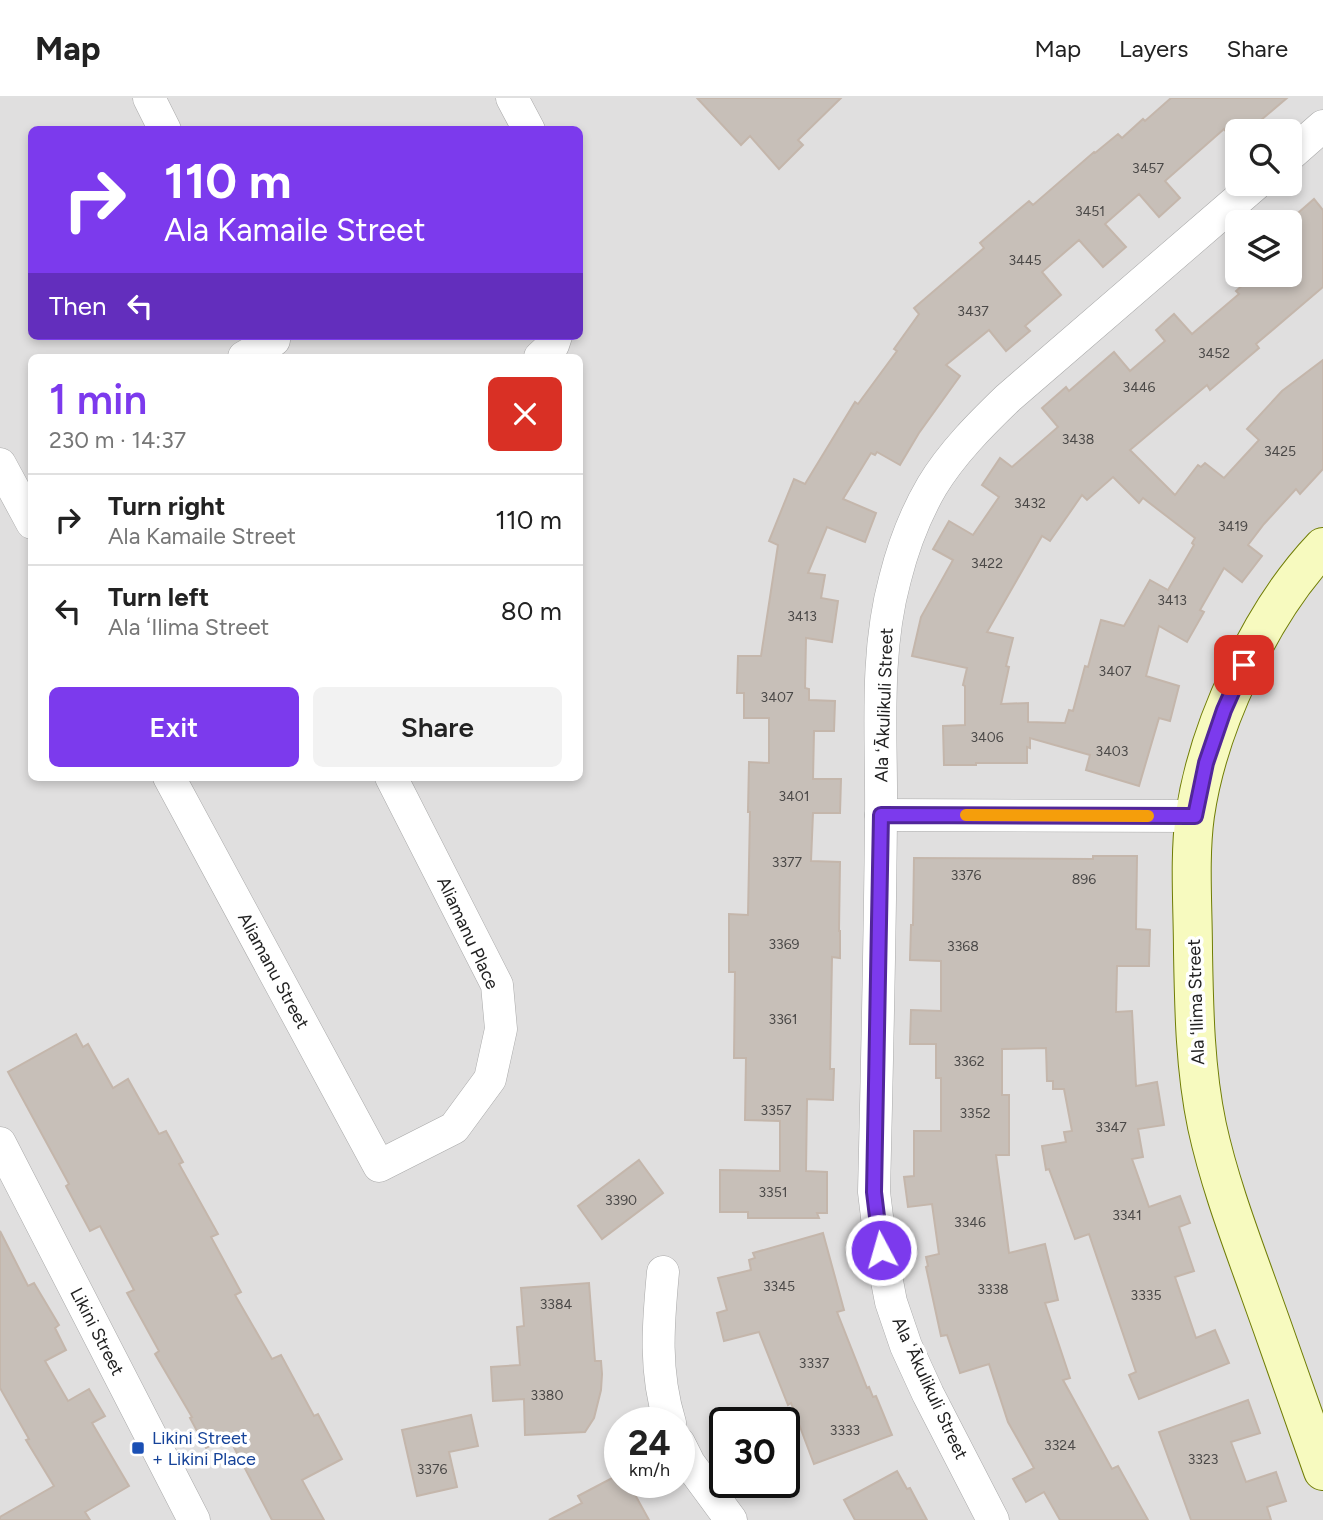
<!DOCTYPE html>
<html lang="en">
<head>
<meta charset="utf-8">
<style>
  body { margin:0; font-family:Figtree,sans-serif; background:#f2f2f2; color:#222; height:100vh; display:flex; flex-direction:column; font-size:26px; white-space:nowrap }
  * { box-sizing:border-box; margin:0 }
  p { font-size:23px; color:#767676 }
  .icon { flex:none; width:38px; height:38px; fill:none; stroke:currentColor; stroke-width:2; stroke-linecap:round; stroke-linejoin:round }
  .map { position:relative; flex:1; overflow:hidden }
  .drawer { position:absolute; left:28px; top:256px; width:555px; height:427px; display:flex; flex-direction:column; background:#fff; border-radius:10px; box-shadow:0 4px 10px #0003 }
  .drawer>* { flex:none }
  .top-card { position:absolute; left:28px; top:28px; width:555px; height:214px; border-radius:10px; box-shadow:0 4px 10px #0003; background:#7c3aed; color:#fff; overflow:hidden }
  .tools { position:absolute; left:1225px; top:21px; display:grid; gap:14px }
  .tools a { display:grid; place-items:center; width:77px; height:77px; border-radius:10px; background:#fff; box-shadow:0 4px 10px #0003; font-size:35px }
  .speed { position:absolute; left:604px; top:1309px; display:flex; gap:14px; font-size:35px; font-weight:700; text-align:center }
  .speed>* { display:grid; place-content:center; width:91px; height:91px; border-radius:50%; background:#fff; box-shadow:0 4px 10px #0003; line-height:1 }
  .speed small { font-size:18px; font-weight:400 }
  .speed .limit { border:4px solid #111; border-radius:10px; background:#fff; color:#111 }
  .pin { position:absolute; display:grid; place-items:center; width:60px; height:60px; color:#fff; margin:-30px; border-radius:14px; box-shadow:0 4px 10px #0006 }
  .me { position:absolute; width:77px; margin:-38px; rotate:354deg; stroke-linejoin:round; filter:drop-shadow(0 0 5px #0008) }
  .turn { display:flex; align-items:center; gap:24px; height:147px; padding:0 21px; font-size:32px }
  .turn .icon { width:91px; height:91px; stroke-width:2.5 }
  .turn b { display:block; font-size:49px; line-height:60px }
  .then { display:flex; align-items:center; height:66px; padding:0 21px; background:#0003; gap:14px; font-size:26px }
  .round { display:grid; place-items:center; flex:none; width:74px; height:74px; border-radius:10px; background:#f2f2f2 }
  .head { display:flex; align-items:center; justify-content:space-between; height:119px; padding:0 21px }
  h1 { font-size:42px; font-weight:600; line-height:52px; color:#7c3aed }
  .cta { display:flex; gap:14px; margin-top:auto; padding:14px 21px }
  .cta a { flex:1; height:80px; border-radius:10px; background:#7c3aed; color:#fff; font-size:28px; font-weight:600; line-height:80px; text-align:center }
  .cta a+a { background:#f2f2f2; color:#222 }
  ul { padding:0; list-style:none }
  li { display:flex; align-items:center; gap:21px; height:91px; padding:0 21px; border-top:2px solid #e0e0e0 }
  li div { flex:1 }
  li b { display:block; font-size:26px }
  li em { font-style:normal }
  header { display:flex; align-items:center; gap:42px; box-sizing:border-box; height:98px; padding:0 35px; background:#fff; border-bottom:2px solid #e0e0e0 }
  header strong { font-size:33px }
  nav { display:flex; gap:38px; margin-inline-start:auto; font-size:24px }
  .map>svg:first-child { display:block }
  .residential { fill:#e0dfdf; fill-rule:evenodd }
  .building { fill:#c7bfb8; stroke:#c4b6ab; stroke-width:2; fill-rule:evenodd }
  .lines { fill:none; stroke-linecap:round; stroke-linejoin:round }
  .street-casing { stroke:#a9a9a9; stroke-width:33 }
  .secondary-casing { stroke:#707d05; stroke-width:40 }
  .street { stroke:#fff; stroke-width:32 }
  .secondary { stroke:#f7fabf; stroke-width:38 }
  .route-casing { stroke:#51269a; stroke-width:18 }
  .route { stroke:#7c3aed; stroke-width:12 }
  .slow { stroke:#f59e0b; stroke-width:12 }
  .transit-dot { fill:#1a4fb4; stroke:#fff; stroke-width:2.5 }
  .labels { text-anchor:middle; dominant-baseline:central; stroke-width:7; stroke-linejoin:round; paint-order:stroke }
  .number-label { font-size:14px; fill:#4b4948 }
  .street-label { font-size:18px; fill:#222; stroke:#fff }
  .transit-label { font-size:18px; fill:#164399; stroke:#fff; text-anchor:start }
</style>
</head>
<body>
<header>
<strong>Map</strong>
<nav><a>Map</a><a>Layers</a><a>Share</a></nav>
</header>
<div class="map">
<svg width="1323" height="1422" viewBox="0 0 1323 1422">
  <rect width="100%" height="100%" fill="#f2efe9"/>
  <path class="residential" d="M0 0H1323V1422H0ZM32 32H579V238H32ZM1237 33H1290V86H1237ZM1237 124H1290V177H1237ZM32 259H579V679H32ZM620 1325H679V1384H620ZM724 1325H784V1384H724Z"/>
  <g class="building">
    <path d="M697 0H841L798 42 803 47 779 71 750 38 741 47Z"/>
    <path d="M1171 0H1287L1248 33H1237V36L1232 30 1227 35 1224 31 1165 83 1180 100 1159 119 1139 96 1105 126 1126 149 1103 169 1079 142 1042 174 1061 197 1025 228 1030 233 1006 253 989 232 946 267 960 278 919 335 900 367 877 354 875 357 871 355 843 401 876 415 865 444 827 429 808 475 825 477 821 500 838 503 832 544 806 540 805 590 809 591V602L835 603 834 633H814L813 681H841L840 715H813L811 763 840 764 839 833H840V860L832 859 830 971H834L833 1002 807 1001 806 1073 827 1074V1115H817L819 1120H748V1114H720V1072L780 1073V1023L745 1022 746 960H734L735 874H729V816L748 817 750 714H748L749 664 769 665V620H744V595H737L738 558H761L778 447 769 443 794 381 805 386 855 304 858 306 897 253 894 251 919 216 914 210 984 150 980 145 1029 103 1033 107 1094 54 1095 55 1118 36 1122 40 1143 21 1145 23Z"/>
    <path d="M1314 101 1323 112V189L1256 246 1259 250 1210 292 1207 287 1130 352 1175 397 1198 367 1201 369 1205 365 1224 380 1259 342 1247 331 1282 293 1323 262V371L1300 396 1296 391 1264 426 1248 447 1262 458 1242 484 1224 470 1200 512 1204 514 1187 544 1159 528 1146 578 1179 588 1170 623 1159 620 1139 688 1086 672 1090 657 1030 640V650L1027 649V665H976V667H944L943 628 965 627V588L963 587 967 570 912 558 921 519 953 462 933 451 949 423 973 437 999 399 982 387 1000 360 1012 369 1058 329 1042 310 1066 289 1069 293 1114 254 1130 273 1165 243 1156 232 1174 216 1192 236 1239 196 1236 193 1254 177H1290V122ZM1113 379 1139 405 1143 400 1195 440 1192 445 1194 447 1168 492 1150 482 1124 528 1101 522 1088 569 1085 568 1073 613 1069 612 1065 625 1028 624V605L1001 606 1009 569 1006 568 1013 540 987 534 1042 438 1050 443 1082 397 1087 402Z"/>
    <path d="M1093 758H1137L1136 831 1150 832 1149 868H1117L1116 914 1132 913 1136 988 1157 984 1164 1027 1138 1031 1143 1059 1132 1061 1149 1109 1180 1098 1190 1125 1179 1129 1194 1173 1175 1179 1196 1240 1215 1232 1229 1265 1139 1301 1129 1277 1136 1274 1089 1136 1075 1141 1049 1071 1046 1072 1042 1048 1066 1044 1064 1034 1072 1033 1064 991H1053V983H1047L1046 950 1002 951V997H1009V1057H996L1009 1155 1045 1146 1058 1202 1045 1205 1070 1280 1063 1282 1112 1371 1118 1368 1148 1422H1060L1044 1394 1026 1404 1013 1381 1034 1370 1008 1324 989 1266 960 1275 947 1237 941 1238 926 1169 928 1168 926 1159 939 1156 932 1106 908 1109 904 1079 914 1078V1033H941V980H936V946H910L911 912 941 913V863L910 862 911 827H913L914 760 1093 761Z"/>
    <path d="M76 936 83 949 88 946 113 990 128 981 159 1036 166 1033 183 1064 179 1066 218 1136 211 1139 241 1194 235 1197 272 1261 281 1257 314 1318 318 1316 342 1361 302 1382 324 1422H272L228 1338 206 1350 190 1320 192 1319 155 1256 159 1253 127 1195 134 1192 100 1128 90 1133 66 1088 69 1086 8 974Z"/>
    <path d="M639 1062 663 1095 602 1141 578 1108Z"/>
    <path d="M0 1133 28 1188 34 1185 59 1227 55 1230 66 1252 45 1263 68 1303 89 1291 105 1318 92 1325 129 1388 85 1414 90 1422H0V1419L54 1388 26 1342 29 1341 0 1290Z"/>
    <path d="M823 1135 844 1212 837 1214 867 1290 869 1289 873 1299 876 1298 892 1337 814 1366 791 1305 788 1307 759 1234 724 1243 717 1215 727 1212 718 1180 751 1172 749 1162 755 1160 753 1155Z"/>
    <path d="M589 1185 595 1263H601L602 1276 601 1292 594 1320 585 1334 525 1337 524 1301 493 1303 491 1269 520 1267 517 1229 524 1228 521 1190Z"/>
    <path d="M1248 1302 1260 1335 1231 1344 1246 1384 1276 1374 1286 1403 1267 1409 1271 1422H1191L1159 1334Z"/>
    <path d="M471 1317 478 1348 449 1354 457 1389 417 1398 402 1332Z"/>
    <path d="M897 1373 907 1391 910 1390 927 1422H855L844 1402Z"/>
    <path d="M620 1376V1384H628L649 1422H549L582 1405 578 1398Z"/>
  </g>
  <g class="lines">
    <g class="street-casing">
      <g id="street">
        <path d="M149 0 165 32"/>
        <path d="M512 0 529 32"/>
        <path d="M1290 57 1323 28"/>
        <path d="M244 259 274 242"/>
        <path d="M540 259 553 247 556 238"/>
        <path d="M0 366 32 425"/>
        <path id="s1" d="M169 679 379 1068 454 1030 490 981 501 931 497 887 391 679"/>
        <path d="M881 717 1195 718"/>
        <path id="s2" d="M0 1045 194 1422"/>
        <path d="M663 1174C658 1227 654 1273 670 1325"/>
        <path d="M679 1345 689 1365 731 1422"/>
        <path d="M993 1422 928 1296 906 1248 891 1204 881 1152 874 1094C877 969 880 843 881 718 882 640 874 558 895 481 903 449 915 417 932 388 952 355 980 327 1008 300L1256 86"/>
      </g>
    </g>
    <g class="secondary-casing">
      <path id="secondary" d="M1323 449C1261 514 1208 628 1195 717 1189 760 1193 810 1193 854 1194 912 1195 971 1207 1028 1219 1083 1239 1136 1258 1189 1280 1250 1301 1311 1323 1373"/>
    </g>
    <use href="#street" class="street"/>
    <use href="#secondary" class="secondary"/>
  </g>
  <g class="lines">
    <g class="route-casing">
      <path id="route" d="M881 1152 874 1094 881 717 1195 718 1206 665 1224 612 1244 567"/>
    </g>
    <use href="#route" class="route"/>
    <path class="slow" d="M966 717 1148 718"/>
  </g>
  <rect class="transit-dot" x="131" y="1343" width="14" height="14" rx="3.5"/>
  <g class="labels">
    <g class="number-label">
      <text x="1148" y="70">3457</text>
      <text x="1090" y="113">3451</text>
      <text x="1025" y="162">3445</text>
      <text x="973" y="213">3437</text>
      <text x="1214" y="255">3452</text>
      <text x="1139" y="289">3446</text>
      <text x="1078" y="341">3438</text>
      <text x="1280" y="353">3425</text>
      <text x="1030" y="405">3432</text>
      <text x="1233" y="428">3419</text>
      <text x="987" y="465">3422</text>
      <text x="1172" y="502">3413</text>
      <text x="802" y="518">3413</text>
      <text x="1115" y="573">3407</text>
      <text x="777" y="599">3407</text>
      <text x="987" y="639">3406</text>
      <text x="1112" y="653">3403</text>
      <text x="794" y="698">3401</text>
      <text x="787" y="764">3377</text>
      <text x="966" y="777">3376</text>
      <text x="1084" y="781">896</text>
      <text x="784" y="846">3369</text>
      <text x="963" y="848">3368</text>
      <text x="783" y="921">3361</text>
      <text x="969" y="963">3362</text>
      <text x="776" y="1012">3357</text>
      <text x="975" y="1015">3352</text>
      <text x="1111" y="1029">3347</text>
      <text x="773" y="1094">3351</text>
      <text x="621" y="1102">3390</text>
      <text x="1127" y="1117">3341</text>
      <text x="970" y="1124">3346</text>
      <text x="779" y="1188">3345</text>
      <text x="993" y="1191">3338</text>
      <text x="1146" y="1197">3335</text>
      <text x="556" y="1206">3384</text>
      <text x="814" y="1265">3337</text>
      <text x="547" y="1297">3380</text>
      <text x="845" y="1332">3333</text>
      <text x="1060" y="1347">3324</text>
      <text x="1203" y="1361">3323</text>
      <text x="432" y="1371">3376</text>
    </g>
    <g class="street-label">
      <text transform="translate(884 607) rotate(-88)">Ala ʻĀkulikuli Street</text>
      <text transform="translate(468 835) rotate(65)">Aliamanu Place</text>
      <text stroke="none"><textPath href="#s1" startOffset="220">Aliamanu Street</textPath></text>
      <text transform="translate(1196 904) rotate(-92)">Ala ʻIlima Street</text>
      <text stroke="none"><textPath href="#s2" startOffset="212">Likini Street</textPath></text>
      <text transform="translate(930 1290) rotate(65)">Ala ʻĀkulikuli Street</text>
    </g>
    <g class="transit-label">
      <text x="152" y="1340">Likini Street<tspan x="152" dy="21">+ Likini Place</tspan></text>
    </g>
  </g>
</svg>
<div class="tools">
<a><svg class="icon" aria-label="search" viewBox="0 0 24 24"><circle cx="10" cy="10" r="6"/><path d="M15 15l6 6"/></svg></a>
<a><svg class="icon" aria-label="layers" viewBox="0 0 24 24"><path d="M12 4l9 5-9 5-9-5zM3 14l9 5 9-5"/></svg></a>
</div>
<div class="speed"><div>24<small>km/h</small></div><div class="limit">30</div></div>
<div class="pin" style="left:1244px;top:567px;background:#d93025"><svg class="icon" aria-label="arrive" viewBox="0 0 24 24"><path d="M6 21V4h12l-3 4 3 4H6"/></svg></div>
<svg class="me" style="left:881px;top:1152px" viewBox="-20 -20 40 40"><circle r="17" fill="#7c3aed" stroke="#fff" stroke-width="3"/><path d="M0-11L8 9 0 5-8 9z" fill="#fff"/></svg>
<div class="top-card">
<div class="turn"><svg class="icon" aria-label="right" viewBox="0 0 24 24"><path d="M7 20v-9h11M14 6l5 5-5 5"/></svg><div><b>110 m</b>Ala Kamaile Street</div></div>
<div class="then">Then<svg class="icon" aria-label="left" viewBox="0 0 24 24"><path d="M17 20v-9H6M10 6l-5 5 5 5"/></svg></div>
</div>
<section class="drawer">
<div class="head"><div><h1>1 min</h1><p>230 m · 14:37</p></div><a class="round" style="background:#d93025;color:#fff"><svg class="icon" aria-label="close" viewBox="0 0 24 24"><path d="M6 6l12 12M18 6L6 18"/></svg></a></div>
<ul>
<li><svg class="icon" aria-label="right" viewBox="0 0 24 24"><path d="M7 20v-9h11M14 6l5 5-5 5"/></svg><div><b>Turn right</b><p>Ala Kamaile Street</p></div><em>110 m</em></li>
<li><svg class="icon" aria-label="left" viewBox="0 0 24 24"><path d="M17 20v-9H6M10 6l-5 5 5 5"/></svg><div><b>Turn left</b><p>Ala ʻIlima Street</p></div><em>80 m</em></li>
</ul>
<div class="cta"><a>Exit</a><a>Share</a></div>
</section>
</div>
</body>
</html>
